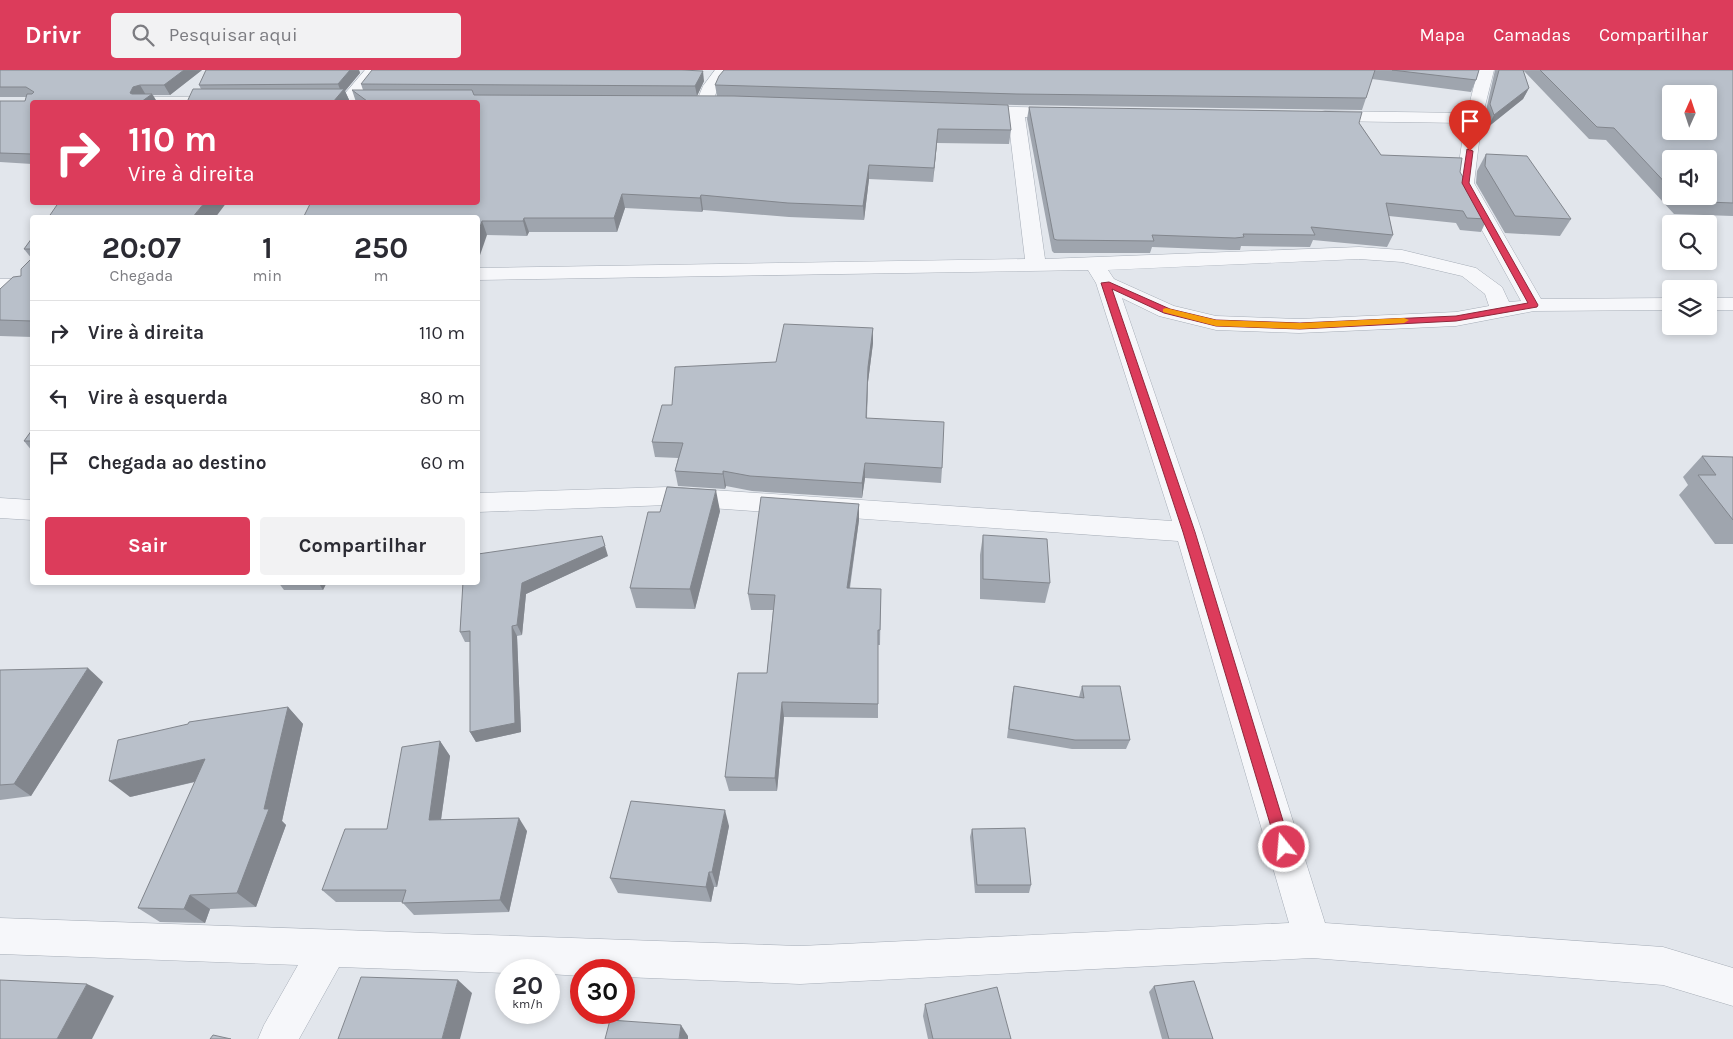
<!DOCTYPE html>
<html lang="pt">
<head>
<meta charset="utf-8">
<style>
  body { margin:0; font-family:Karla,sans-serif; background:#f2f2f3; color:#2b2b33; height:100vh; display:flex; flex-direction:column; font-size:19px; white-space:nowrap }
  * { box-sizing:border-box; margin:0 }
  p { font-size:16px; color:#7c7c81 }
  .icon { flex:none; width:28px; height:28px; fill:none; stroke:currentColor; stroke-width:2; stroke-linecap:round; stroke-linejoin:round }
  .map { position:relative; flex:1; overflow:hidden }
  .drawer { position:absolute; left:30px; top:145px; width:450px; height:370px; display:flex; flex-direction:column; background:#fff; border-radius:5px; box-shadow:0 2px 8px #0003 }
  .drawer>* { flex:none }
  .top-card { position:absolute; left:30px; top:30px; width:450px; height:105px; border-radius:5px; box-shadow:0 2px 8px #0003; background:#dc3c5b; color:#fff; overflow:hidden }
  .needle { width:32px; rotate:3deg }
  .tools { position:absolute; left:1662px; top:15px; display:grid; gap:10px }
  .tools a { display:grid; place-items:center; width:55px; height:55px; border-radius:5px; background:#fff; box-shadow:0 2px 8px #0003; font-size:25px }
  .speed { position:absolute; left:495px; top:889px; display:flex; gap:10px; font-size:25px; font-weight:700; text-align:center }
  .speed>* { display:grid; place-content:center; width:65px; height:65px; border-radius:50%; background:#fff; box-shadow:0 2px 8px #0003; line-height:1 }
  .speed small { font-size:12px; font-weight:400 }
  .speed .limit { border:8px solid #d22; background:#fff; color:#111 }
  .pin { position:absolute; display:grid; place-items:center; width:42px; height:42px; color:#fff; margin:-51px -21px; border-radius:50% 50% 50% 0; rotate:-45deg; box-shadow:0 0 5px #0007 }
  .pin .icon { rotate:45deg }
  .me { position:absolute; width:55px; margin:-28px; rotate:343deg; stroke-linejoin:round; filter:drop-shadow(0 0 4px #0008) }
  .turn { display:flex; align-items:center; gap:18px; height:105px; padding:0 15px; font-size:22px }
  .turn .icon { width:65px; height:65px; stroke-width:2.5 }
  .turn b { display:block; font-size:35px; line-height:42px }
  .eta { display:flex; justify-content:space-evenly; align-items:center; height:85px; text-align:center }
  .eta b { font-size:30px; font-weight:700; line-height:35px }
  .action { display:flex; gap:10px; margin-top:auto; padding:10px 15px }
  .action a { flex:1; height:58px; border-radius:5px; background:#dc3c5b; color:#fff; font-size:20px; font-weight:700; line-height:58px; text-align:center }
  .action a+a { background:#f2f2f3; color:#2b2b33 }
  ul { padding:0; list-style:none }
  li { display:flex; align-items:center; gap:15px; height:65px; padding:0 15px; border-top:1px solid #e1e1e2 }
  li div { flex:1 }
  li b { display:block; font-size:19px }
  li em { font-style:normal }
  header { display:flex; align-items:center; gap:30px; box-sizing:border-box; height:70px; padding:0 25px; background:#dc3c5b; color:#fff }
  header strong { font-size:24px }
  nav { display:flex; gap:28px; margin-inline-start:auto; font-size:18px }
  .search { width:350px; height:45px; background:#f2f2f3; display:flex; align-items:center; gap:12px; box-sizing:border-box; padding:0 18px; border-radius:5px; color:#7c7c81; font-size:19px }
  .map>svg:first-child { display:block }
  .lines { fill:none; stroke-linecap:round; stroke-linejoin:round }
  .minor-casing { stroke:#a6adb7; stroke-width:1 }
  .minor { fill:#f6f7fa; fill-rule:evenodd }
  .wall { fill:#9fa5ae; fill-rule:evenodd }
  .shaded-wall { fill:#82868d }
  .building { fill:#b9c0ca; stroke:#82868d; fill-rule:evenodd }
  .route { fill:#dc3c5b; stroke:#8f273b }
  .slow { fill:#f59e0b }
</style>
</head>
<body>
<header>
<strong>Drivr</strong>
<div class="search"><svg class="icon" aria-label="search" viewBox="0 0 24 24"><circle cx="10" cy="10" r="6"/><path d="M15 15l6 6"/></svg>Pesquisar aqui</div>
<nav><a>Mapa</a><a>Camadas</a><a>Compartilhar</a></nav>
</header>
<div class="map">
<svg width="1733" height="969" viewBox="0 0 1733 969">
  <rect width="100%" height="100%" fill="#e2e6ec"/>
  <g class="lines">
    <g class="minor-casing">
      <g id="minor">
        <path d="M365 0H381L355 32H341L342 27Z"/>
        <path d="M715 0H731L719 16 710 37H698L696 33 703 16Z"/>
        <path d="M1478 0H1494L1482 48 1474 113 1541 229 1671 228V240L1534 241 1456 256 1299 263 1216 260 1159 246 1122 228 1202 462 1325 853 1663 877 1733 898V936L1663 915 1312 888 800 914 624 907V900H581V906L549 904V900H506V903L339 897 299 969H258L264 955 298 895 0 884V848L800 876 1289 853 1178 471 668 435 478 442V423L668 417 1172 451 1096 213 1088 200 478 210V198L1025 189 1008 47 966 45 964 41 966 37 972 36 1064 38 1070 39 1072 43 1070 47H1025L1045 189 1359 177 1402 180 1476 198 1502 217 1509 232 1521 231 1456 113 1465 53 1325 51 1319 50 1317 46 1319 42 1325 41 1467 43ZM1359 189 1402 192 1462 206 1485 224 1489 236 1456 242 1299 249 1216 246 1174 236 1114 209 1108 200Z"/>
        <path d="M146 27H225L231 28 233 32H138L140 28Z"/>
        <rect x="0" y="209" width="32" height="12"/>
        <rect x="1709" y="228" width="24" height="12"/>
        <path d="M0 428 32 430V450L0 448Z"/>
      </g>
    </g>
    <use href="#minor" class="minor"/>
  </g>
  <g class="wall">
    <path d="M0 0H202L170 25H153L157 32H32V94L0 92V31H25L26 27H0Z"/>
    <path d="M206 0H359L360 3 345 21 350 32H187L201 19 199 15Z"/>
    <path d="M724 0H1479L1476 10 1471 22 1372 9 1366 28 1362 40 1016 35 840 30 1011 60 1009 74 937 73 933 112 869 109 864 150 789 147 703 140 702 142 625 138 617 162H529L527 166 487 165 311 132 478 32H356L352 20H363L361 14 704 11 697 26 474 25 717 26 715 15Z"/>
    <path d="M1495 0H1733V146L1674 144 1606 70 1589 69 1523 0 1529 18 1523 29 1488 57 1485 45ZM1671 89 1709 126H1671Z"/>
    <path d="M1029 37 1359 53 1381 85 1460 102 1487 149 1481 162 1460 160 1456 153 1389 146 1393 165 1387 177 1313 170 1310 177 1241 176 1240 180H1230L1152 177 1150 183H1054L1052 181 1027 49Z"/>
    <path d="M1486 84 1571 149 1560 166 1505 163 1476 113 1477 101Z"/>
    <path d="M32 168V267L0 266V219L21 206 32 189 24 179Z"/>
    <path d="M873 258V273L868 312 867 348 942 398 941 413 865 408 862 428 752 421 726 416 725 419 678 416 675 401 678 388 655 387 652 372 672 335 776 292Z"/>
    <path d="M32 360V381L24 371Z"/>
    <path d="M1702 386 1733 387V474H1715L1679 425 1688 415 1683 407Z"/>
    <path d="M859 434V450L850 518 881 519 880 575H878V648L784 647 777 721H729L725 707 767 603 773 540H751L748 524Z"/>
    <path d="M720 441 695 539 636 538 630 518 660 442Z"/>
    <path d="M983 465 1050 513 1045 533 980 529V485Z"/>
    <path d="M608 486 526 524 522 565 517 566 521 662 476 672 470 662V572H465L460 562 463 512Z"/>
    <path d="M186 512H235L189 515Z"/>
    <path d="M278 512H327L323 520H284Z"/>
    <path d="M0 600 103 612 31 726 0 730Z"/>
    <path d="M1014 616 1079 627 1082 616 1130 670 1126 679H1072L1007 668 1012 626Z"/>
    <path d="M288 637 303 654 282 751 286 755 256 837 210 839 205 853 160 852 138 838 195 712 130 727Z"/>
    <path d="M440 671 450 686 441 750 527 761 509 842 414 845 402 832H336L322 820 387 759Z"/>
    <path d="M729 756 717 817H714L711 832 618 823 610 808Z"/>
    <path d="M972 759 1031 815 1029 823H975L970 767Z"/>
    <path d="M1154 916 1213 969H1162L1149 922Z"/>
    <path d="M925 934 1011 969H928L923 946Z"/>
  </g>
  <g class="shaded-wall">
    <path d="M184 0H202L170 25 164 15Z"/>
    <path d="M350 0H359L360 3 345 21 350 32H333L341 22 338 14Z"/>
    <path d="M703 1 704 11 697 26 695 16Z"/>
    <path d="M140 15 146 25 136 32 130 23 133 17Z"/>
    <path d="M1529 18 1523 29 1488 57 1494 45Z"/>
    <path d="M152 24 157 32H141Z"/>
    <path d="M938 59 937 73 933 112 934 98Z"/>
    <path d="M869 95V109L864 150 863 136Z"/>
    <path d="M622 124 625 138 617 162 614 148Z"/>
    <path d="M701 125 703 140 702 142 700 128Z"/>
    <path d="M205 132H227L215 148H192Z"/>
    <path d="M524 148 529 162 527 166 523 151Z"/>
    <path d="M482 151 487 165 478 191V163Z"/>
    <path d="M873 258V273L868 312 866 363 868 297Z"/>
    <path d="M865 393V408L862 428V413Z"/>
    <path d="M723 401 726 416 725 419 723 404Z"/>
    <path d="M716 420 720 441 695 539 690 519Z"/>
    <path d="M859 434V450L847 534V518Z"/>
    <path d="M602 466 608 486 526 524 522 565 517 555 522 513Z"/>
    <path d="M318 512H327L323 520Z"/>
    <path d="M512 556 517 566 521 662 476 672 470 662Z"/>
    <path d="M88 598 103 612 31 726 14 714Z"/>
    <path d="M782 632 784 647 777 721 775 708Z"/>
    <path d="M288 637 303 654 282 751 286 755 256 837 237 823 264 739Z"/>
    <path d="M440 671 450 686 439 763 429 750Z"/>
    <path d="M205 689 223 705 130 727 109 711Z"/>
    <path d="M725 740 729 756 717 817 712 802Z"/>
    <path d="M519 748 527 761 509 842 500 830Z"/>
    <path d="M709 802 714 817 711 832 706 817Z"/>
    <path d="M190 825 210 839 205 853 184 839Z"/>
    <path d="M458 910 472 923 460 969H442Z"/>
    <path d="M87 914 114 926 92 969H57Z"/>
    <path d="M681 955 688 966V969H679Z"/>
  </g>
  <g class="building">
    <path d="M0 0H184L164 15H140L133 17 130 23 132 24H152L141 32H32V84L0 83V31H25L27 24H32L34 22 26 17H0Z"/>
    <path d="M206 0H350L338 14 199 15Z"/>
    <path d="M372 0H682L703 1 695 16 361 14Z"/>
    <path d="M724 0H1375L1366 28 1017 24 715 15 719 6Z"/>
    <path d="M1392 0H1479L1476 10Z"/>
    <path d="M1499 0H1523L1529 18 1494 45 1490 34Z"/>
    <path d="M1540 0H1733V133L1683 131 1678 126H1709V89H1671V119L1614 58 1597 57ZM1671 24H1709V61H1671Z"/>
    <path d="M193 19H344L333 32H187Z"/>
    <path d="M352 20H472L474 25 734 26 1008 35 1011 60 938 59 934 98 869 95 863 136 788 133 701 125 700 128 622 124 614 148H524L523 151H482L478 163V148H303L311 132H478V32H366L367 31Z"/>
    <path d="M1029 37 1362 42 1359 53 1381 85 1462 88 1460 102 1487 149 1467 148 1463 141 1386 133 1393 165 1311 157 1315 165 1243 164 1244 167 1235 168 1152 165 1154 171 1057 170 1054 169Z"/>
    <path d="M1486 84 1527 86 1571 149 1515 146 1485 96Z"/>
    <path d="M59 132H205L192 148H48Z"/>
    <path d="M32 168V179H24Z"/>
    <path d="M32 188V251L0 250V219L13 207 21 206V199Z"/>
    <path d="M784 254 873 258 868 297 866 348 944 352 942 398 865 393 862 413 750 406 723 401V404L675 401 683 373 652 372 662 335H672L675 297 776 292Z"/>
    <path d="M32 360V371H24Z"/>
    <path d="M1702 386 1733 387V450L1698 405H1716Z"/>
    <path d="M667 417 716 420 690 519 630 518 648 442H660Z"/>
    <path d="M761 427 859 434 847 518 881 519 880 560H878V634L782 632 775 708 725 707 738 603H767L775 525 748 524Z"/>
    <path d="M983 465 1047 469 1050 513 983 509Z"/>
    <path d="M602 466 605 476 522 513 517 555 512 556 515 653 470 662V561L460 562 463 512H478V484Z"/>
    <path d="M88 598 14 714 0 715V600Z"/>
    <path d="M1014 616 1084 628 1082 616H1120L1130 670H1075L1009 659Z"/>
    <path d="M288 637 264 739H269L237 823 190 825 184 839 138 838 205 689 109 711 118 670 188 654 189 652Z"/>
    <path d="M440 671 429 750 519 748 500 830 402 833 406 820H322L345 759H387L402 677Z"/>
    <path d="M631 731 725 740 712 802H709L706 817 610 808Z"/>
    <path d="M1025 758 1031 815H977L972 759Z"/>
    <path d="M361 907 458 910 442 969H338Z"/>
    <path d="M0 910 87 914 57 969H0Z"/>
    <path d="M1194 911 1213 969H1169L1154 916Z"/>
    <path d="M997 917 1011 969H933L925 934Z"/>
    <path d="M610 950 681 955 679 969H605Z"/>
    <path d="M213 965 231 969H210Z"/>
  </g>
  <path class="route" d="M1467 79 1473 81 1469 113 1538 235 1537 237 1456 251 1300 259 1216 256 1164 243 1112 219 1195 462 1291 777 1289 782 1284 784 1279 782 1277 777 1183 462 1101 213 1109 212 1170 239 1216 250 1300 253 1456 246 1528 233 1462 113Z"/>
  <path class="slow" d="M1166 238 1216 250 1300 253 1404 248 1409 250 1404 253 1300 259 1216 256 1163 242V239Z"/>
</svg>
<div class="tools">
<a><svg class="needle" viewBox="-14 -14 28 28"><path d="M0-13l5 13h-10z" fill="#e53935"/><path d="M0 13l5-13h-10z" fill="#7c7c81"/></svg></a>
<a><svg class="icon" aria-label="sound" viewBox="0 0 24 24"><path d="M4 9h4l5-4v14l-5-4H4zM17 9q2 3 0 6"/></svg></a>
<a><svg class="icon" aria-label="search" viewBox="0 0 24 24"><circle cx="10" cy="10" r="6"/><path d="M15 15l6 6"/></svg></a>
<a><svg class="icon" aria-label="layers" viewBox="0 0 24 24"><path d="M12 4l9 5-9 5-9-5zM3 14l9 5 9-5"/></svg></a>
</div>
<div class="speed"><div>20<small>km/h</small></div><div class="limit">30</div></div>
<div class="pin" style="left:1470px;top:81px;background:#d93025"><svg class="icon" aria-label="arrive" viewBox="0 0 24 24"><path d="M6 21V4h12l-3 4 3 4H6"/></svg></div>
<svg class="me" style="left:1284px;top:777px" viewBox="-20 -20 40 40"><circle r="17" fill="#dc3c5b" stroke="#fff" stroke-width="3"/><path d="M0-11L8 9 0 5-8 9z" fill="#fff"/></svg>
<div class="top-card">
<div class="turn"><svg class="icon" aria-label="right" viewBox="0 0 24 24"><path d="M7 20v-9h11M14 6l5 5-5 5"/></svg><div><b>110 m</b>Vire à direita</div></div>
</div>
<section class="drawer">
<div class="eta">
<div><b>20:07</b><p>Chegada</p></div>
<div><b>1</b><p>min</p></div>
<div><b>250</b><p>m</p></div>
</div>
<ul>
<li><svg class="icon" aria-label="right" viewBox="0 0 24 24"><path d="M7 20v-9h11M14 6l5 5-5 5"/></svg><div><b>Vire à direita</b></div><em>110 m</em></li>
<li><svg class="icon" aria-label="left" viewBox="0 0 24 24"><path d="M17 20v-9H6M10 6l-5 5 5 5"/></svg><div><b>Vire à esquerda</b></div><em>80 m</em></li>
<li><svg class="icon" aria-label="arrive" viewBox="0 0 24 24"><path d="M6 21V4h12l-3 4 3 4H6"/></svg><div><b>Chegada ao destino</b></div><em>60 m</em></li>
</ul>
<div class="action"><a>Sair</a><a>Compartilhar</a></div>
</section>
</div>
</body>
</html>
